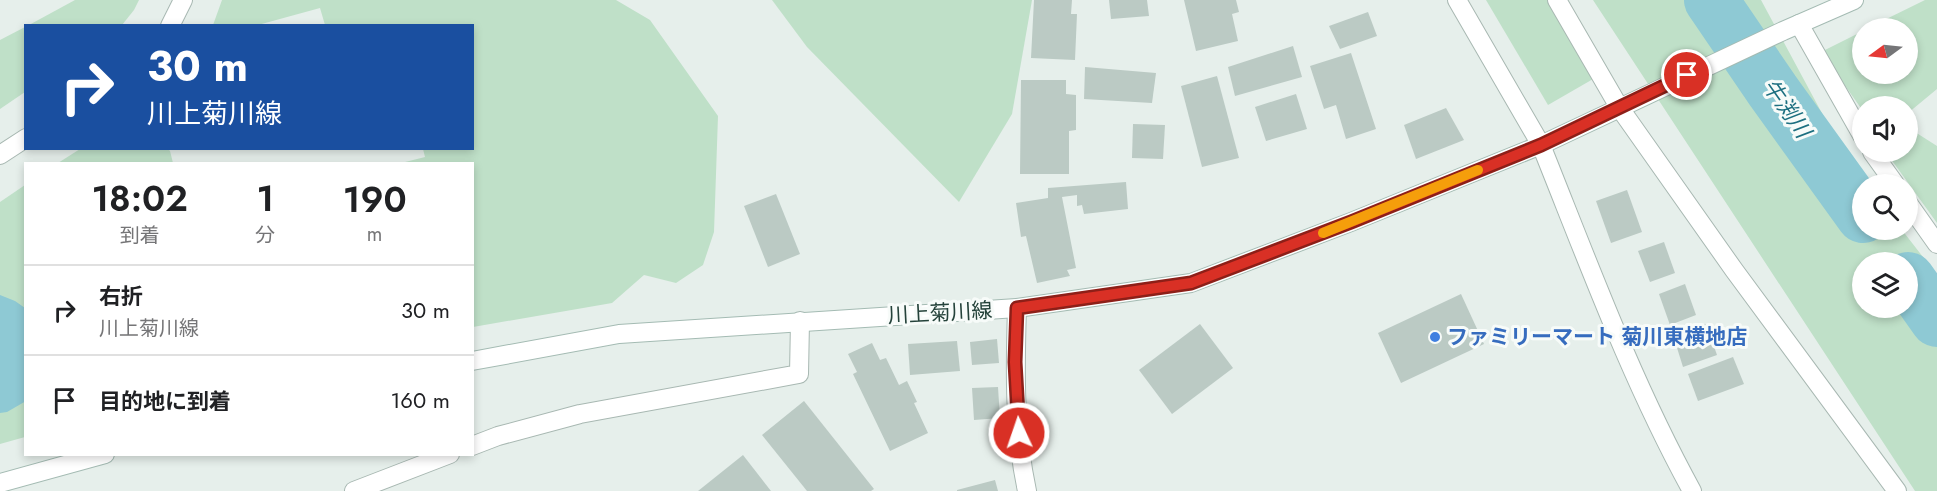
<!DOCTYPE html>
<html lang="ja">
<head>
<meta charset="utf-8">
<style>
  body { margin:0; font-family:Jost,"Noto Sans JP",sans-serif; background:#f6f6f6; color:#202124; height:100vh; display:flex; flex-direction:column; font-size:22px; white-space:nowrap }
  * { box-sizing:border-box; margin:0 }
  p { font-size:20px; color:#757577 }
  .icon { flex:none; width:33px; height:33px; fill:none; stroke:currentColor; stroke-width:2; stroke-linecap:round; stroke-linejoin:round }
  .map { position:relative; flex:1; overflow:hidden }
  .drawer { position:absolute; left:24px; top:162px; width:450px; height:294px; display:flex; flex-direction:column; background:#fff; border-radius:0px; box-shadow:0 3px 9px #0003 }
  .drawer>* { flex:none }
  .top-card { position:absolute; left:24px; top:24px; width:450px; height:126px; border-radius:0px; box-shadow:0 3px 9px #0003; background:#1a4fa0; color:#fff; overflow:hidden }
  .needle { width:39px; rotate:255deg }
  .buttons { position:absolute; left:1852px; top:18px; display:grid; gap:12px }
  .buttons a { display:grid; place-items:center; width:66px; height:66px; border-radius:50%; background:#fff; box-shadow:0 3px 9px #0003; font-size:30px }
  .pin { position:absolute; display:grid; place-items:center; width:51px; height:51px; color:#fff; margin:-26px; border:3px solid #fff; border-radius:50%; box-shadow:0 2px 6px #0007 }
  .me { position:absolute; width:66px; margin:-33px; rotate:357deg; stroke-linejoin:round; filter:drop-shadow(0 0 4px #0008) }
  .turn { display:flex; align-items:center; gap:21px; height:126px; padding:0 24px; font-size:27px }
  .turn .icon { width:78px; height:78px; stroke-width:2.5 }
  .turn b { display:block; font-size:42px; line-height:51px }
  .eta { display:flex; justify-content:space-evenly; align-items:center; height:102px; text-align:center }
  .eta b { font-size:36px; font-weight:600; line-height:42px }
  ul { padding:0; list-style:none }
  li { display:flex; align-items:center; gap:18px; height:90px; padding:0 24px; border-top:2px solid #e0e0e0 }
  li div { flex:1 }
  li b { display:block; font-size:22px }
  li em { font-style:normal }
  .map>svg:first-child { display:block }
  .green { fill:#bfe0c8; fill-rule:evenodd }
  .water { fill:#8ec9d4 }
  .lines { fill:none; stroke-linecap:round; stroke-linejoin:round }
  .river { stroke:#8ec9d4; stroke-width:54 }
  .building { fill:#bbcac4 }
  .service-casing { stroke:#a8b8b2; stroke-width:20 }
  .minor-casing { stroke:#a8b8b2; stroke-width:20 }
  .tertiary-casing { stroke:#a8b8b2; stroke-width:20 }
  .secondary-casing { stroke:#a4bbb3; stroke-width:20 }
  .service { stroke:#fff; stroke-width:18 }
  .minor { stroke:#fff; stroke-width:18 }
  .tertiary { stroke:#fff; stroke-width:18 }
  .secondary { stroke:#fff; stroke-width:18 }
  .route-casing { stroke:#8d1f18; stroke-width:15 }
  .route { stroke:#d93025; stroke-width:10 }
  .slow { stroke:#f59e0b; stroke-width:10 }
  .shop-dot { fill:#3f7fe0; stroke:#f7fbf9; stroke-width:2 }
  .labels { text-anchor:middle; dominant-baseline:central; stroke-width:6; stroke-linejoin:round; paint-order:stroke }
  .street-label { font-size:21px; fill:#24423a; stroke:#f7fbf9 }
  .shop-label { font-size:21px; font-weight:bold; fill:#366cbe; stroke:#f7fbf9; text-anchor:start }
  .water-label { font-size:22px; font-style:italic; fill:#1c6f80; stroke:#f7fbf9 }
</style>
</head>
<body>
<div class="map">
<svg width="1937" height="491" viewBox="0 0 1937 491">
  <rect width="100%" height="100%" fill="#e6efeb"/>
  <g class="green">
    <path d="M75 0H139L134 10 122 25H29Z"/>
    <path d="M222 0H616L650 20 718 116 714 232 703 265 676 283 644 275 612 303 473 327 472 164 401 163 425 157 423 149 472 148V26L325 25 320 8 258 25H213Z"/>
    <path d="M772 0H1032L1012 114 959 202 807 47Z"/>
    <path d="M1486 0H1563L1607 71 1548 105Z"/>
    <path d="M1593 0H1761L1845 156 1866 184H1863V230H1902L1937 275V491H1915ZM1863 262H1908V308H1863Z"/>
    <path d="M1925 0H1937V89L1908 113V106H1863V111L1821 52 1863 31V74H1908V28H1868Z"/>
    <path d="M25 27V92L0 109V40Z"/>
    <path d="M1915 132 1937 146V223L1888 155 1892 152H1908V138Z"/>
    <path d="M80 149H168L170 151 173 163H58Z"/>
    <path d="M25 185V437L0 444V202Z"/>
  </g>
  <path class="water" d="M0 295 15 301 25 308 26 401 7 412 0 413Z"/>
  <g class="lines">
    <g class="river">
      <path d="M1711 0 1773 91 1863 216"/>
      <path d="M1908 279 1937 320"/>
    </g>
  </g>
  <g class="building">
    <path d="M1034 0H1072L1071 14H1077L1075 60 1031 58Z"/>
    <path d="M1109 0H1147L1149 16 1111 19Z"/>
    <path d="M1184 0H1236L1239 12 1232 14 1238 41 1196 51Z"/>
    <path d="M1368 12 1377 36 1340 49 1329 26Z"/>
    <path d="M1293 46 1302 77 1235 96 1228 67Z"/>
    <path d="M1351 53 1376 129 1346 139 1336 105 1324 109 1310 66Z"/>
    <path d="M1085 67 1156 73 1152 103 1084 99Z"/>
    <path d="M1217 76 1239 158 1202 167 1181 86Z"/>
    <path d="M1021 80H1066V94L1076 95V130L1069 131V174H1020Z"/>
    <path d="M1296 94 1307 129 1266 141 1255 107Z"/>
    <path d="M1446 108 1464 140 1416 159 1404 125Z"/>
    <path d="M1133 124 1165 125 1163 159 1132 158Z"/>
    <path d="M1126 182 1128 209 1084 214 1082 205 1077 206V195L1062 197 1076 268 1067 270 1070 276 1037 283 1026 236 1021 237 1016 203 1048 198V188Z"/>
    <path d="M1627 190 1642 232 1611 243 1596 201Z"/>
    <path d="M776 194 800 254 768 267 744 206Z"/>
    <path d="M1664 242 1675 273 1650 282 1638 251Z"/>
    <path d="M1685 284 1696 315 1670 325 1659 294Z"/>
    <path d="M1461 294 1484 344 1401 383 1378 333Z"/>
    <path d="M1200 324 1233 368 1172 414 1139 370Z"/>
    <path d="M1706 324 1717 355 1683 367 1673 335Z"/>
    <path d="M997 339 999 363 972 365 970 342Z"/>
    <path d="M957 341 960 371 910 375 908 344Z"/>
    <path d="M872 343 880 360 886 358 899 385 907 381 917 402 914 403 928 433 890 451 853 374 857 372 848 354Z"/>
    <path d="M1733 357 1744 384 1698 401 1688 374Z"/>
    <path d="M998 387 1000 418 974 420 972 388Z"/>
    <path d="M804 401 874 489 871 491H807L762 435Z"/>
    <path d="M743 455 771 491H698Z"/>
    <path d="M995 480 998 491H957V490Z"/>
  </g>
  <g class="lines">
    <g class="service-casing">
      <g id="service">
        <path d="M1557 0 1619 107 1734 270 1897 491"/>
        <path d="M170 26 183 0"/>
        <path d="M0 155 26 138"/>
      </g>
    </g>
    <g class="minor-casing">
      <g id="minor">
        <path d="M1457 0 1541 145"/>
        <path d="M1799 24 1863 137"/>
        <path d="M1872 152 1895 184"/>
        <path d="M1908 203 1937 244"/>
        <path d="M1017 308C1015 369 1014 431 1027 491"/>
        <path d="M472 446 498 436 580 414 799 374 800 321"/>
        <path d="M354 491 450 454"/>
      </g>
    </g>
    <g class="tertiary-casing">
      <path id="tertiary" d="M1541 145C1588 262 1631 380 1692 491"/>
    </g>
    <g class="secondary-casing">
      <g id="secondary">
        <path d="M472 361 619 334 1017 308 1191 283 1351 222 1541 145 1783 31 1854 0"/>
        <path d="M0 483 105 454"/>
      </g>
    </g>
    <use href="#service" class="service"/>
    <use href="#minor" class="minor"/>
    <use href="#tertiary" class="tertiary"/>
    <use href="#secondary" class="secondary"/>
  </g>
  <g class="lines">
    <g class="route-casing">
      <path id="route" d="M1019 433 1015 362 1017 308 1191 283 1351 222 1541 145 1687 75"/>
    </g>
    <use href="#route" class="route"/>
    <path class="slow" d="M1323 233 1478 170"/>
  </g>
  <circle class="shop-dot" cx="1435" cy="337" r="6"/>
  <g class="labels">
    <g class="street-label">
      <text transform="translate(940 313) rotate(-3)">川上菊川線</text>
    </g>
    <g class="shop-label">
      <text x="1447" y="337">ファミリーマート 菊川東横地店</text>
    </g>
    <g class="water-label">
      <text transform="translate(1787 108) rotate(55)">牛渕川</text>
    </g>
  </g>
</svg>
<div class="buttons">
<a><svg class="needle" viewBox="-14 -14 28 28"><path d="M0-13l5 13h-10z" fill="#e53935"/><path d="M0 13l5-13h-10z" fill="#757577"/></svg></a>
<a><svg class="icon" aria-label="sound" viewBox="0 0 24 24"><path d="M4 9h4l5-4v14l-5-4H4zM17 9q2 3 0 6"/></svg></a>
<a><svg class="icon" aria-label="search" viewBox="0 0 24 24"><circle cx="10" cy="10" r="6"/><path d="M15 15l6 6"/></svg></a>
<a><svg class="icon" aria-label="layers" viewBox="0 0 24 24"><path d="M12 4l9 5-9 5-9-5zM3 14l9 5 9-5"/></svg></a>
</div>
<div class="pin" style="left:1687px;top:75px;background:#d93025"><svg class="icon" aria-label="arrive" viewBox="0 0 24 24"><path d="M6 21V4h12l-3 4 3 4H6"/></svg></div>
<svg class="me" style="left:1019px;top:433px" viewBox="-20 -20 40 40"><circle r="17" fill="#d93025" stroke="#fff" stroke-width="3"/><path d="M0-11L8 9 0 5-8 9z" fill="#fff"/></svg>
<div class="top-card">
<div class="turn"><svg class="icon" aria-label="right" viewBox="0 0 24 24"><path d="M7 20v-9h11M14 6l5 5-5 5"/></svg><div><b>30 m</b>川上菊川線</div></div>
</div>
<section class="drawer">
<div class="eta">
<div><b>18:02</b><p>到着</p></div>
<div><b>1</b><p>分</p></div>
<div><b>190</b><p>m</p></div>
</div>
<ul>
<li><svg class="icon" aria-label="right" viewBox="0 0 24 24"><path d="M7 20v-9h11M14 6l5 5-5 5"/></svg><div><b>右折</b><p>川上菊川線</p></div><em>30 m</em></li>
<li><svg class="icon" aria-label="arrive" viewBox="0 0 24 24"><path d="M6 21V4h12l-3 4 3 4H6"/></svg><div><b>目的地に到着</b></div><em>160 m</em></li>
</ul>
</section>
</div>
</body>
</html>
